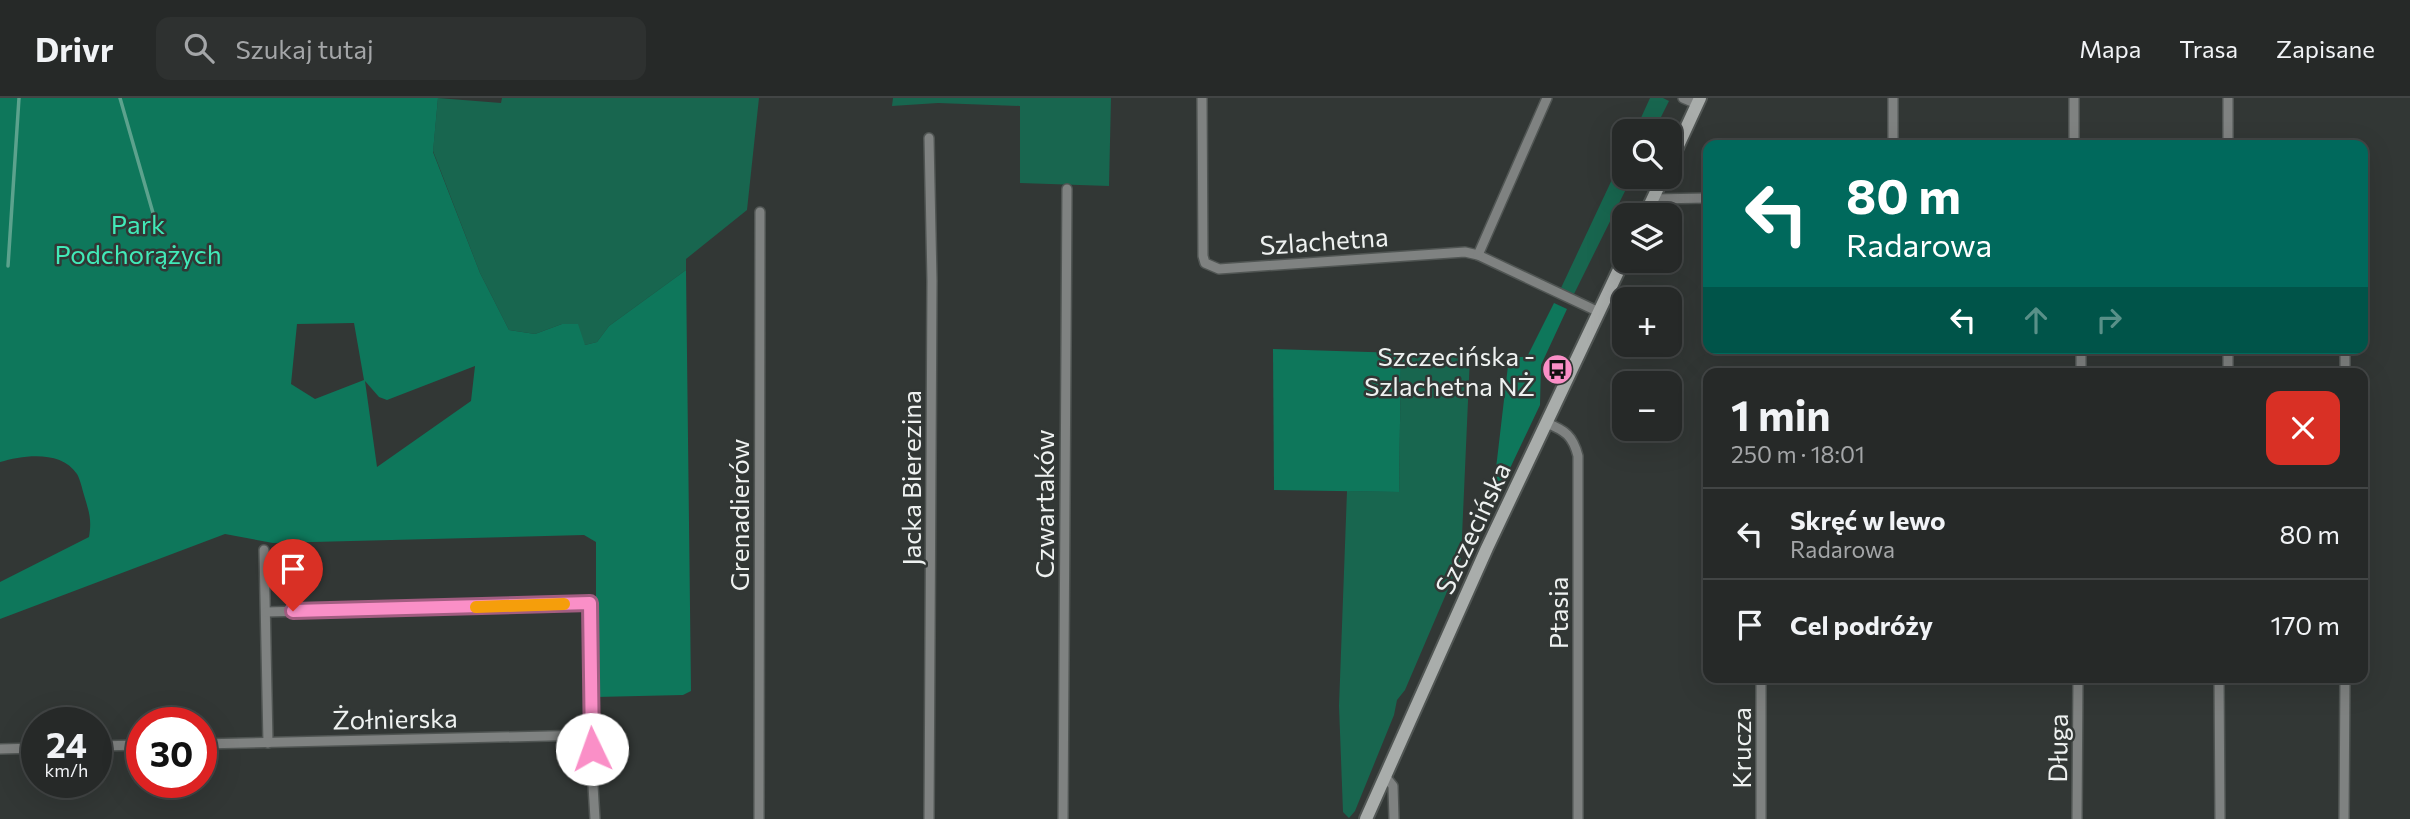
<!DOCTYPE html>
<html lang="pl">
<meta charset="utf-8">
<style>
body{margin:0;font-family:Commissioner,sans-serif;background:#2e3130;color:#f1f3f6;height:100vh;display:flex;flex-direction:column;font-size:26px;white-space:nowrap}
*{box-sizing:border-box;margin:0}
p{font-size:23px;color:#a4a6a8}
.icon{flex:none;width:38px;height:38px;fill:none;stroke:currentColor;stroke-width:2;stroke-linecap:round;stroke-linejoin:round}
.map{position:relative;flex:1;overflow:hidden}
.side{position:absolute;left:1703px;top:270px;width:665px;height:315px;display:flex;flex-direction:column;background:#262928;border-radius:14px;box-shadow:0 7px 28px #0002,0 0 0 2px #424545}
.side>*{flex:none}
.hud{position:absolute;left:1703px;top:42px;width:665px;height:214px;border-radius:14px;box-shadow:0 7px 28px #0002,0 0 0 2px #424545;background:#00695c;color:#fff;overflow:hidden}
.controls{position:absolute;left:1612px;top:21px;display:grid;gap:14px}
.controls a{display:grid;place-items:center;width:70px;height:70px;border-radius:14px;background:#262928;box-shadow:0 7px 28px #0002,0 0 0 2px #424545;font-size:35px}
.speed{position:absolute;left:21px;top:609px;display:flex;gap:14px;font-size:35px;font-weight:700;text-align:center}
.speed>*{display:grid;place-content:center;width:91px;height:91px;border-radius:50%;background:#262928;box-shadow:0 7px 28px #0002,0 0 0 2px #424545;line-height:1}
.speed small{font-size:18px;font-weight:400}
.speed .limit{border:10px solid #d22;background:#fff;color:#111}
.pin{position:absolute;display:grid;place-items:center;width:60px;height:60px;color:#fff;margin:-72px -30px;border-radius:50% 50% 50% 0;rotate:-45deg;box-shadow:0 0 7px #0007}
.pin .icon{rotate:45deg}
.me{position:absolute;width:77px;margin:-38px;rotate:357deg;stroke-linejoin:round;filter:drop-shadow(0 0 5px #0008)}
.turn{display:flex;align-items:center;gap:24px;height:147px;padding:0 28px;font-size:32px}
.turn .icon{width:91px;height:91px;stroke-width:2.5}
.turn b{display:block;font-size:49px;line-height:60px}
.lanes{display:flex;align-items:center;height:66px;padding:0 28px;background:#0003;justify-content:center;gap:35px;direction:ltr}
.lanes .off{opacity:.35}
.round{display:grid;place-items:center;flex:none;width:74px;height:74px;border-radius:14px;background:#2e3130}
.headline{display:flex;align-items:center;justify-content:space-between;height:119px;padding:0 28px}
h1{font-size:42px;font-weight:700;line-height:52px}
ul{padding:0;list-style:none}
li{display:flex;align-items:center;gap:21px;height:91px;padding:0 28px;border-top:2px solid #424545}
li div{flex:1}
li b{display:block;font-size:26px}
li em{font-style:normal}
header{display:flex;align-items:center;gap:42px;box-sizing:border-box;height:98px;padding:0 35px;background:#262928;border-bottom:2px solid #424545}
header strong{font-size:33px}
nav{display:flex;gap:38px;margin-inline-start:auto;font-size:24px}
.search{width:490px;height:63px;background:#2e3130;display:flex;align-items:center;gap:18px;box-sizing:border-box;padding:0 24px;border-radius:14px;color:#a4a6a8;font-size:26px}
.map>svg:first-child{display:block}
</style>
<header>
<strong>Drivr</strong>
<div class="search"><svg class="icon" aria-label="search" viewBox="0 0 24 24"><circle cx="10" cy="10" r="6"/><path d="M15 15l6 6"/></svg>Szukaj tutaj</div>
<nav><a>Mapa</a><a>Trasa</a><a>Zapisane</a></nav>
</header>
<div class="map">
<svg width="2410" height="721" viewBox="0 0 2410 721">
<rect width="100%" height="100%" fill="#323735"/>
<g fill="#18664f">
<polygon points="438,0 501,5 502,0 759,0 747,112 686,161 686,172 609,228 597,244 585,247 562,226 535,236 509,232 480,175 433,53"/>
<polygon points="893,0 1111,0 1109,88 1020,85 1020,8 938,5 892,8"/>
<polygon points="1650,0 1663,0 1669,3 1654,33 1635,33"/>
<polygon points="1624,56 1624,79 1632,79 1574,196 1561,190"/>
<polygon points="1401,255 1470,258 1461,461 1405,592 1397,602 1394,617 1355,713 1349,720 1343,714 1339,608 1347,393 1399,394"/>
</g>
<g fill="#0e775b" fill-rule="evenodd">
<path d="M 0,0 L 438,0 L 433,54 L 480,175 L 509,232 L 535,236 L 562,226 L 578,226 L 585,247 L 597,244 L 609,228 L 686,172 L 691,593 L 683,597 L 596,599 L 596,444 L 584,437 L 273,445 L 225,436 L 0,521 L 0,484 L 89,439 C 92,421 89,414 84,397 C 82,390 80,381 77,376 C 61,352 24,357 0,364 ZM 354,225 L 364,282 L 315,301 L 291,286 L 297,226 ZM 475,268 L 471,303 L 377,369 L 365,283 L 379,299 L 387,302 Z"/>
<polygon points="1554,205 1567,211 1541,267 1540,307 1494,404 1493,396 1509,259 1527,259"/>
<polygon points="1273,251 1401,255 1399,394 1274,392"/>
</g>
<g fill="none" stroke-linecap="round" stroke-linejoin="round">
<g stroke="#5ca28d" stroke-width="3.5">
<polyline points="120,0 153,115"/>
<polyline points="8,168 19,0"/>
</g>
<defs>
<g id="minor">
<polyline points="1202,0 1203,158 1205,165 1219,171 1465,154 1478,157 1599,214"/>
<polyline points="1683,0 1697,6"/>
<polyline points="2074,0 2074,47"/>
<polyline points="2228,0 2228,47"/>
<polyline points="929,40 932,183 929,721"/>
<polyline points="1893,47 1893,0"/>
<polyline points="1653,101 1708,100"/>
<polyline points="1478,157 1547,0"/>
<polyline points="2228,250 2228,275"/>
<polyline points="2081,275 2081,250"/>
<polyline points="2345,275 2345,250"/>
<path d="M 1546,325 C 1565,332 1573,338 1578,358 L 1578,721"/>
<polyline points="264,452 268,645"/>
<polyline points="266,514 589,505 590,637 595,721"/>
<polyline points="2219,579 2220,721"/>
<polyline points="201,646 590,637"/>
<polyline points="96,648 142,647"/>
<polyline points="0,651 37,650"/>
<polyline points="1385,678 1393,688 1394,721"/>
<polyline points="759,721 760,114"/>
<polyline points="1063,721 1067,91"/>
<polyline points="1761,721 1761,579"/>
<polyline points="2077,721 2078,579"/>
<polyline points="2344,721 2345,579"/>
</g>
<g id="secondary">
<polyline points="1670,65 1700,0"/>
<polyline points="1645,117 1663,79"/>
<polyline points="1366,721 1487,450 1624,161"/>
</g>
</defs>
<use href="#minor" stroke="#505553" stroke-width="12"/>
<use href="#secondary" stroke="#505553" stroke-width="16"/>
<use href="#minor" stroke="#7f8281" stroke-width="9"/>
<use href="#secondary" stroke="#a9adab" stroke-width="12"/>
</g>
<g fill="none" stroke-linecap="round" stroke-linejoin="round">
<defs>
<polyline id="route" points="293,513 590,505 592,651"/>
</defs>
<use href="#route" stroke="#a25d81" stroke-width="18"/>
<use href="#route" stroke="#fa8fc7" stroke-width="12"/>
<polyline stroke="#f59e0b" stroke-width="12" points="476,509 564,506"/>
</g>
<defs>
<symbol id="bus-disc" viewBox="-11 -11 22 22"><circle r="9.5" fill="#fa8fc7" stroke="#323735"/><path d="M-5-6H5V4H4V6H2V4H-2V6H-4V4H-5ZM-3.5-4V0h7V-4ZM-3.5 1.2v1.5H-2V1.2ZM2 1.2v1.5H3.5V1.2Z" fill="#111"/></symbol>
</defs>
<g fill-rule="evenodd">
<use href="#bus-disc" x="1540" y="254" width="35" height="35"/>
</g>
<g text-anchor="middle" dominant-baseline="central" stroke-width="5" stroke-linejoin="round" paint-order="stroke">
<g font-size="26" fill="#41eab8" stroke="#323735">
<text x="138" y="125">Park<tspan x="138" dy="30">Podchorążych</tspan></text>
</g>
<g font-size="26" fill="#eef1f0" stroke="#323735">
<text transform="translate(1324 142) rotate(-4)">Szlachetna</text>
<text transform="translate(910 380) rotate(-90)">Jacka Bierezina</text>
<text transform="translate(1043 406) rotate(-90)">Czwartaków</text>
<text transform="translate(738 417) rotate(-90)">Grenadierów</text>
<text transform="translate(1472 430) rotate(-65)">Szczecińska</text>
<text transform="translate(1557 515) rotate(-90)">Ptasia</text>
<text transform="translate(395 620) rotate(-1)">Żołnierska</text>
<text transform="translate(1740 650) rotate(-90)">Krucza</text>
<text transform="translate(2057 650) rotate(-89)">Długa</text>
</g>
<g font-size="26" fill="#eef1f0" stroke="#323735" text-anchor="end">
<text x="1535" y="257">Szczecińska -<tspan x="1535" dy="30">Szlachetna NŻ</tspan></text>
</g>
</g>
</svg>
<div class="controls">
<a><svg class="icon" aria-label="search" viewBox="0 0 24 24"><circle cx="10" cy="10" r="6"/><path d="M15 15l6 6"/></svg></a>
<a><svg class="icon" aria-label="layers" viewBox="0 0 24 24"><path d="M12 4l9 5-9 5-9-5zM3 14l9 5 9-5"/></svg></a>
<a>+</a>
<a>−</a>
</div>
<div class="speed"><div>24<small>km/h</small></div><div class="limit">30</div></div>
<div class="pin" style="left:293px;top:513px;background:#d93025"><svg class="icon" aria-label="arrive" viewBox="0 0 24 24"><path d="M6 21V4h12l-3 4 3 4H6"/></svg></div>
<svg class="me" style="left:592px;top:651px" viewBox="-20 -20 40 40"><circle r="19" fill="#fff"/><path d="M0-13L10 11 0 6-10 11z" fill="#fa8fc7"/></svg>
<div class="hud">
<div class="turn"><svg class="icon" aria-label="left" viewBox="0 0 24 24"><path d="M17 20v-9H6M10 6l-5 5 5 5"/></svg><div><b>80 m</b>Radarowa</div></div>
<div class="lanes"><svg class="icon" aria-label="left" viewBox="0 0 24 24"><path d="M17 20v-9H6M10 6l-5 5 5 5"/></svg><svg class="icon off" aria-label="ahead" viewBox="0 0 24 24"><path d="M12 20V5M6 11l6-6 6 6"/></svg><svg class="icon off" aria-label="right" viewBox="0 0 24 24"><path d="M7 20v-9h11M14 6l5 5-5 5"/></svg></div>
</div>
<section class="side">
<div class="headline"><div><h1>1 min</h1><p>250 m · 18:01</p></div><a class="round" style="background:#d93025;color:#fff"><svg class="icon" aria-label="close" viewBox="0 0 24 24"><path d="M6 6l12 12M18 6L6 18"/></svg></a></div>
<ul>
<li><svg class="icon" aria-label="left" viewBox="0 0 24 24"><path d="M17 20v-9H6M10 6l-5 5 5 5"/></svg><div><b>Skręć w lewo</b><p>Radarowa</p></div><em>80 m</em></li>
<li><svg class="icon" aria-label="arrive" viewBox="0 0 24 24"><path d="M6 21V4h12l-3 4 3 4H6"/></svg><div><b>Cel podróży</b></div><em>170 m</em></li>
</ul>
</section>
</div>
